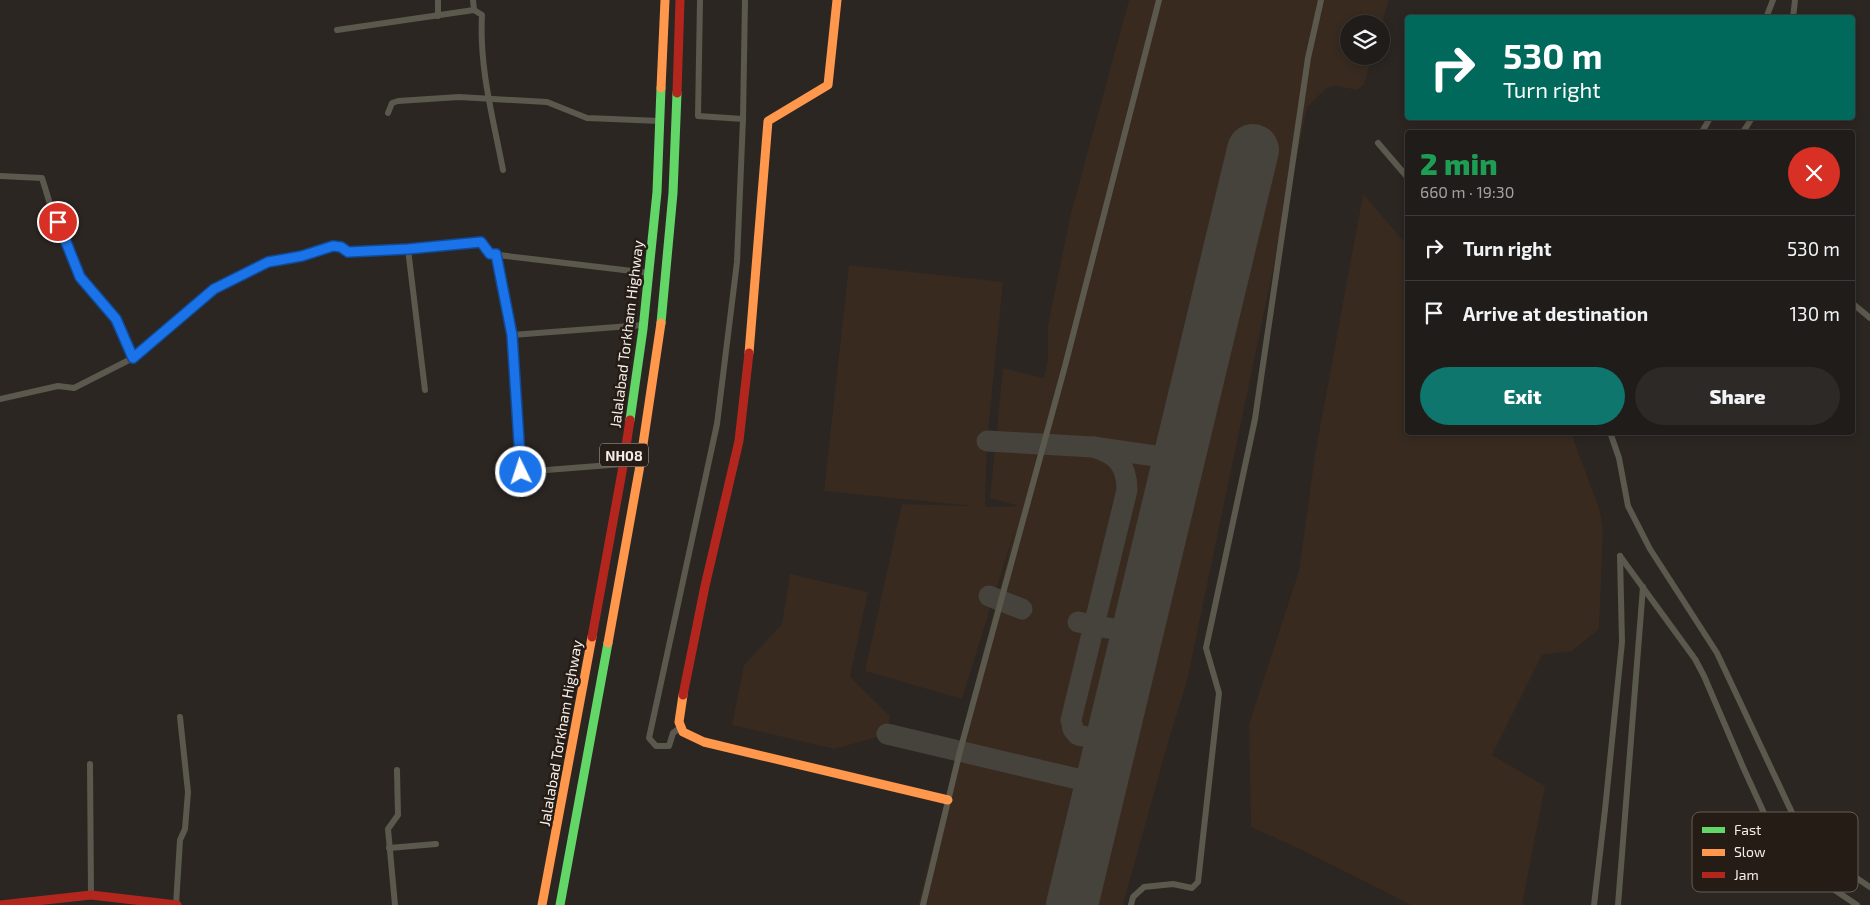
<!DOCTYPE html>
<meta charset="utf-8">
<style>
body{margin:0;font-family:"Exo 2",sans-serif;background:#2d2927;color:#f1f3f6;height:100vh;display:flex;flex-direction:column;font-size:19px;white-space:nowrap}
*{box-sizing:border-box;margin:0}
p{font-size:16px;color:#a2a1a2}
.icon{flex:none;width:28px;height:28px;fill:none;stroke:currentColor;stroke-width:2;stroke-linecap:round;stroke-linejoin:round}
.map{position:relative;flex:1;overflow:hidden}
.details{position:absolute;left:1405px;top:130px;width:450px;height:305px;display:flex;flex-direction:column;background:#201c1a;border-radius:5px;box-shadow:0 2px 8px #0003,0 0 0 1px #3d3a39}
.details>*{flex:none}
.banner{position:absolute;left:1405px;top:15px;width:450px;height:105px;border-radius:5px;box-shadow:0 2px 8px #0003,0 0 0 1px #3d3a39;background:#00695c;color:#fff;overflow:hidden}
.fabs{position:absolute;left:1340px;top:15px;display:grid;gap:10px}
.fabs a{display:grid;place-items:center;width:50px;height:50px;border-radius:50%;background:#201c1a;box-shadow:0 2px 8px #0003,0 0 0 1px #3d3a39;font-size:25px}
.pin{position:absolute;display:grid;place-items:center;width:42px;height:42px;color:#fff;margin:-21px;border:2px solid #fff;border-radius:50%;box-shadow:0 1px 5px #0007}
.me{position:absolute;width:55px;margin:-28px;rotate:356deg;stroke-linejoin:round;filter:drop-shadow(0 0 4px #0008)}
.turn{display:flex;align-items:center;gap:18px;height:105px;padding:0 15px;font-size:22px}
.turn .icon{width:65px;height:65px;stroke-width:2.5}
.turn b{display:block;font-size:35px;line-height:42px}
.round{display:grid;place-items:center;flex:none;width:52px;height:52px;border-radius:26px;background:#2d2927}
.overview{display:flex;align-items:center;justify-content:space-between;height:85px;padding:0 15px}
h1{font-size:30px;font-weight:800;line-height:38px;color:#1e9e55}
.button{display:flex;gap:10px;margin-top:auto;padding:10px 15px}
.button a{flex:1;height:58px;border-radius:30px;background:#0f766e;color:#fff;font-size:20px;font-weight:800;line-height:58px;text-align:center}
.button a+a{background:#2d2927;color:#f1f3f6}
ul{padding:0;list-style:none}
li{display:flex;align-items:center;gap:15px;height:65px;padding:0 15px;border-top:1px solid #3d3a39}
li div{flex:1}
li b{display:block;font-size:19px}
li em{font-style:normal}
.map>svg:first-child{display:block}
</style>
<div class="map">
<svg width="1870" height="905" viewBox="0 0 1870 905">
<rect width="100%" height="100%" fill="#2b2622"/>
<g fill="#382a1f">
<polygon points="1129,0 1389,0 1381,26 1381,24 1349,24 1349,56 1372,56 1364,84 1360,88 1356,90 1338,86 1333,86 1325,89 1307,107 1187,681 1167,746 1123,905 918,905 1015,529 962,699 865,671 902,504 973,506 824,491 849,265 1003,282 987,441 985,507 1019,506 990,498 1003,368 1044,378 1048,359 1048,325 1071,213"/>
<polygon points="1363,194 1407,245 1408,432 1571,433 1599,508 1603,527 1599,629 1572,651 1542,655 1492,755 1545,786 1522,905 1411,905 1304,851 1251,827 1249,724 1299,571 1315,455"/>
<polygon points="790,574 868,592 850,677 890,716 887,734 835,749 732,725 744,665 782,624"/>
</g>
<g fill="none" stroke-linecap="round" stroke-linejoin="round">
<g stroke="#46423c" stroke-width="21">
<polyline points="987,441 1093,447 1169,458 1174,461 1177,469"/>
<path d="M 1093,447 C 1116,453 1127,465 1127,490 L 1071,720 L 1073,729 L 1078,735 L 1111,742"/>
<polyline points="1166,457 1175,454 1184,443"/>
<polyline points="989,596 1022,609"/>
<polyline points="1078,622 1128,632 1135,645"/>
<polyline points="1128,632 1137,626 1142,614"/>
<path d="M 887,734 L 1086,781 C 1097,787 1097,793 1097,804"/>
<path d="M 1086,781 C 1099,782 1102,777 1106,766"/>
</g>
<polyline stroke="#46423c" stroke-width="52" points="1072,905 1253,150"/>
<g stroke="#5b584d" stroke-width="6">
<polyline points="438,0 438,16"/>
<path d="M 473,0 L 474,10 L 482,15 C 479,67 493,118 503,170"/>
<polyline points="1766,18 1773,0"/>
<polyline points="1793,18 1795,0"/>
<polyline points="337,30 474,10"/>
<polyline points="388,113 392,103 398,101 459,97 547,102 587,118 660,121"/>
<polyline points="743,119 745,0"/>
<polyline points="1702,132 1710,118"/>
<polyline points="1743,132 1752,118"/>
<polyline points="1378,143 1408,178"/>
<polyline points="0,176 42,178 50,204 80,277 116,319 133,358 214,289 268,262 302,256 333,246 341,247 348,252 408,249 481,243 490,254 649,273"/>
<polyline points="408,249 425,390"/>
<polyline points="496,254 512,335 521,472 623,464"/>
<polyline points="1852,303 1870,318"/>
<polyline points="512,335 643,325"/>
<polyline points="0,399 58,386 74,388 133,358"/>
<polyline points="1610,432 1619,458 1628,506 1650,549 1717,653 1802,834 1821,854 1870,887"/>
<polyline points="1620,556 1695,659 1704,676 1743,767 1779,846 1787,858 1857,905"/>
<polyline points="681,727 673,733 669,746 656,746 649,738 717,424 737,262 743,119 698,116 700,0"/>
<polyline points="90,764 91,895"/>
<polyline points="389,848 436,844"/>
<polyline points="176,905 180,840 185,829 188,792 180,717"/>
<polyline points="395,905 388,829 398,815 397,770"/>
<polyline points="923,905 960,751 1065,366 1159,0"/>
<polyline points="1131,905 1133,897 1144,887 1173,884 1192,888 1198,882 1219,693 1206,648 1255,419 1308,58 1321,0"/>
<polyline points="1594,905 1605,810 1622,642 1620,556"/>
<polyline points="1618,905 1643,587"/>
</g>
<g stroke="#63d668" stroke-width="9">
<polyline points="661,323 673,193 677,93"/>
<polyline points="630,420 643,329 657,192 661,88"/>
<polyline points="560,905 608,643"/>
</g>
<g stroke="#ff974d" stroke-width="9">
<polyline points="661,88 665,0"/>
<polyline points="749,353 768,121 828,85 837,0"/>
<polyline points="608,643 639,471 661,323"/>
<polyline points="683,695 679,722 683,732 704,742 948,800"/>
<polyline points="542,905 592,637"/>
</g>
<g stroke="#b3261e" stroke-width="9">
<polyline points="677,93 680,0"/>
<polyline points="592,637 622,472 630,420"/>
<polyline points="683,695 705,586 739,441 749,353"/>
<polyline points="0,905 91,895 177,905"/>
</g>
</g>
<g fill="none" stroke-linecap="round" stroke-linejoin="round">
<defs>
<polyline id="route" points="58,222 80,277 116,319 133,358 214,289 268,262 302,256 333,246 341,247 348,252 408,249 481,242 490,254 496,254 512,335 521,472"/>
</defs>
<use href="#route" stroke="#114b97" stroke-width="12"/>
<use href="#route" stroke="#1a73e8" stroke-width="9"/>
</g>
<g text-anchor="middle" dominant-baseline="central" stroke-width="5" stroke-linejoin="round" paint-order="stroke">
<rect fill="#251c15" stroke="#b6aea9" stroke-width="1" x="600" y="443.5" width="48" height="23" rx="4"/>
<g font-size="14" font-weight="bold" fill="#f4ede8">
<text x="624" y="455">NH08</text>
</g>
<g font-size="15" fill="#f4ede8" stroke="#251c15">
<text transform="translate(626 334) rotate(-83)">Jalalabad Torkham Highway</text>
<text transform="translate(560 733) rotate(-80)">Jalalabad Torkham Highway</text>
</g>
</g>
<rect x="1692" y="812" width="166" height="80" rx="8" fill="#251c15" stroke="#635b54" stroke-width="1"/>
<rect x="1702" y="827" width="23" height="6" fill="#63d668"/>
<rect x="1702" y="849" width="23" height="7" fill="#ff974d"/>
<rect x="1702" y="872" width="23" height="6" fill="#b3261e"/>
<g font-size="14" fill="#f4ede8">
<text x="1734" y="835">Fast</text>
<text x="1734" y="857">Slow</text>
<text x="1734" y="880">Jam</text>
</g>
</svg>
<div class="fabs">
<a><svg class="icon" aria-label="layers" viewBox="0 0 24 24"><path d="M12 4l9 5-9 5-9-5zM3 14l9 5 9-5"/></svg></a>
</div>
<div class="pin" style="left:58px;top:222px;background:#d93025"><svg class="icon" aria-label="arrive" viewBox="0 0 24 24"><path d="M6 21V4h12l-3 4 3 4H6"/></svg></div>
<svg class="me" style="left:521px;top:472px" viewBox="-20 -20 40 40"><circle r="17" fill="#1a73e8" stroke="#fff" stroke-width="3"/><path d="M0-11L8 9 0 5-8 9z" fill="#fff"/></svg>
<div class="banner">
<div class="turn"><svg class="icon" aria-label="right" viewBox="0 0 24 24"><path d="M7 20v-9h11M14 6l5 5-5 5"/></svg><div><b>530 m</b>Turn right</div></div>
</div>
<section class="details">
<div class="overview"><div><h1>2 min</h1><p>660 m · 19:30</p></div><a class="round" style="background:#d93025;color:#fff"><svg class="icon" aria-label="close" viewBox="0 0 24 24"><path d="M6 6l12 12M18 6L6 18"/></svg></a></div>
<ul>
<li><svg class="icon" aria-label="right" viewBox="0 0 24 24"><path d="M7 20v-9h11M14 6l5 5-5 5"/></svg><div><b>Turn right</b></div><em>530 m</em></li>
<li><svg class="icon" aria-label="arrive" viewBox="0 0 24 24"><path d="M6 21V4h12l-3 4 3 4H6"/></svg><div><b>Arrive at destination</b></div><em>130 m</em></li>
</ul>
<div class="button"><a>Exit</a><a>Share</a></div>
</section>
</div>
